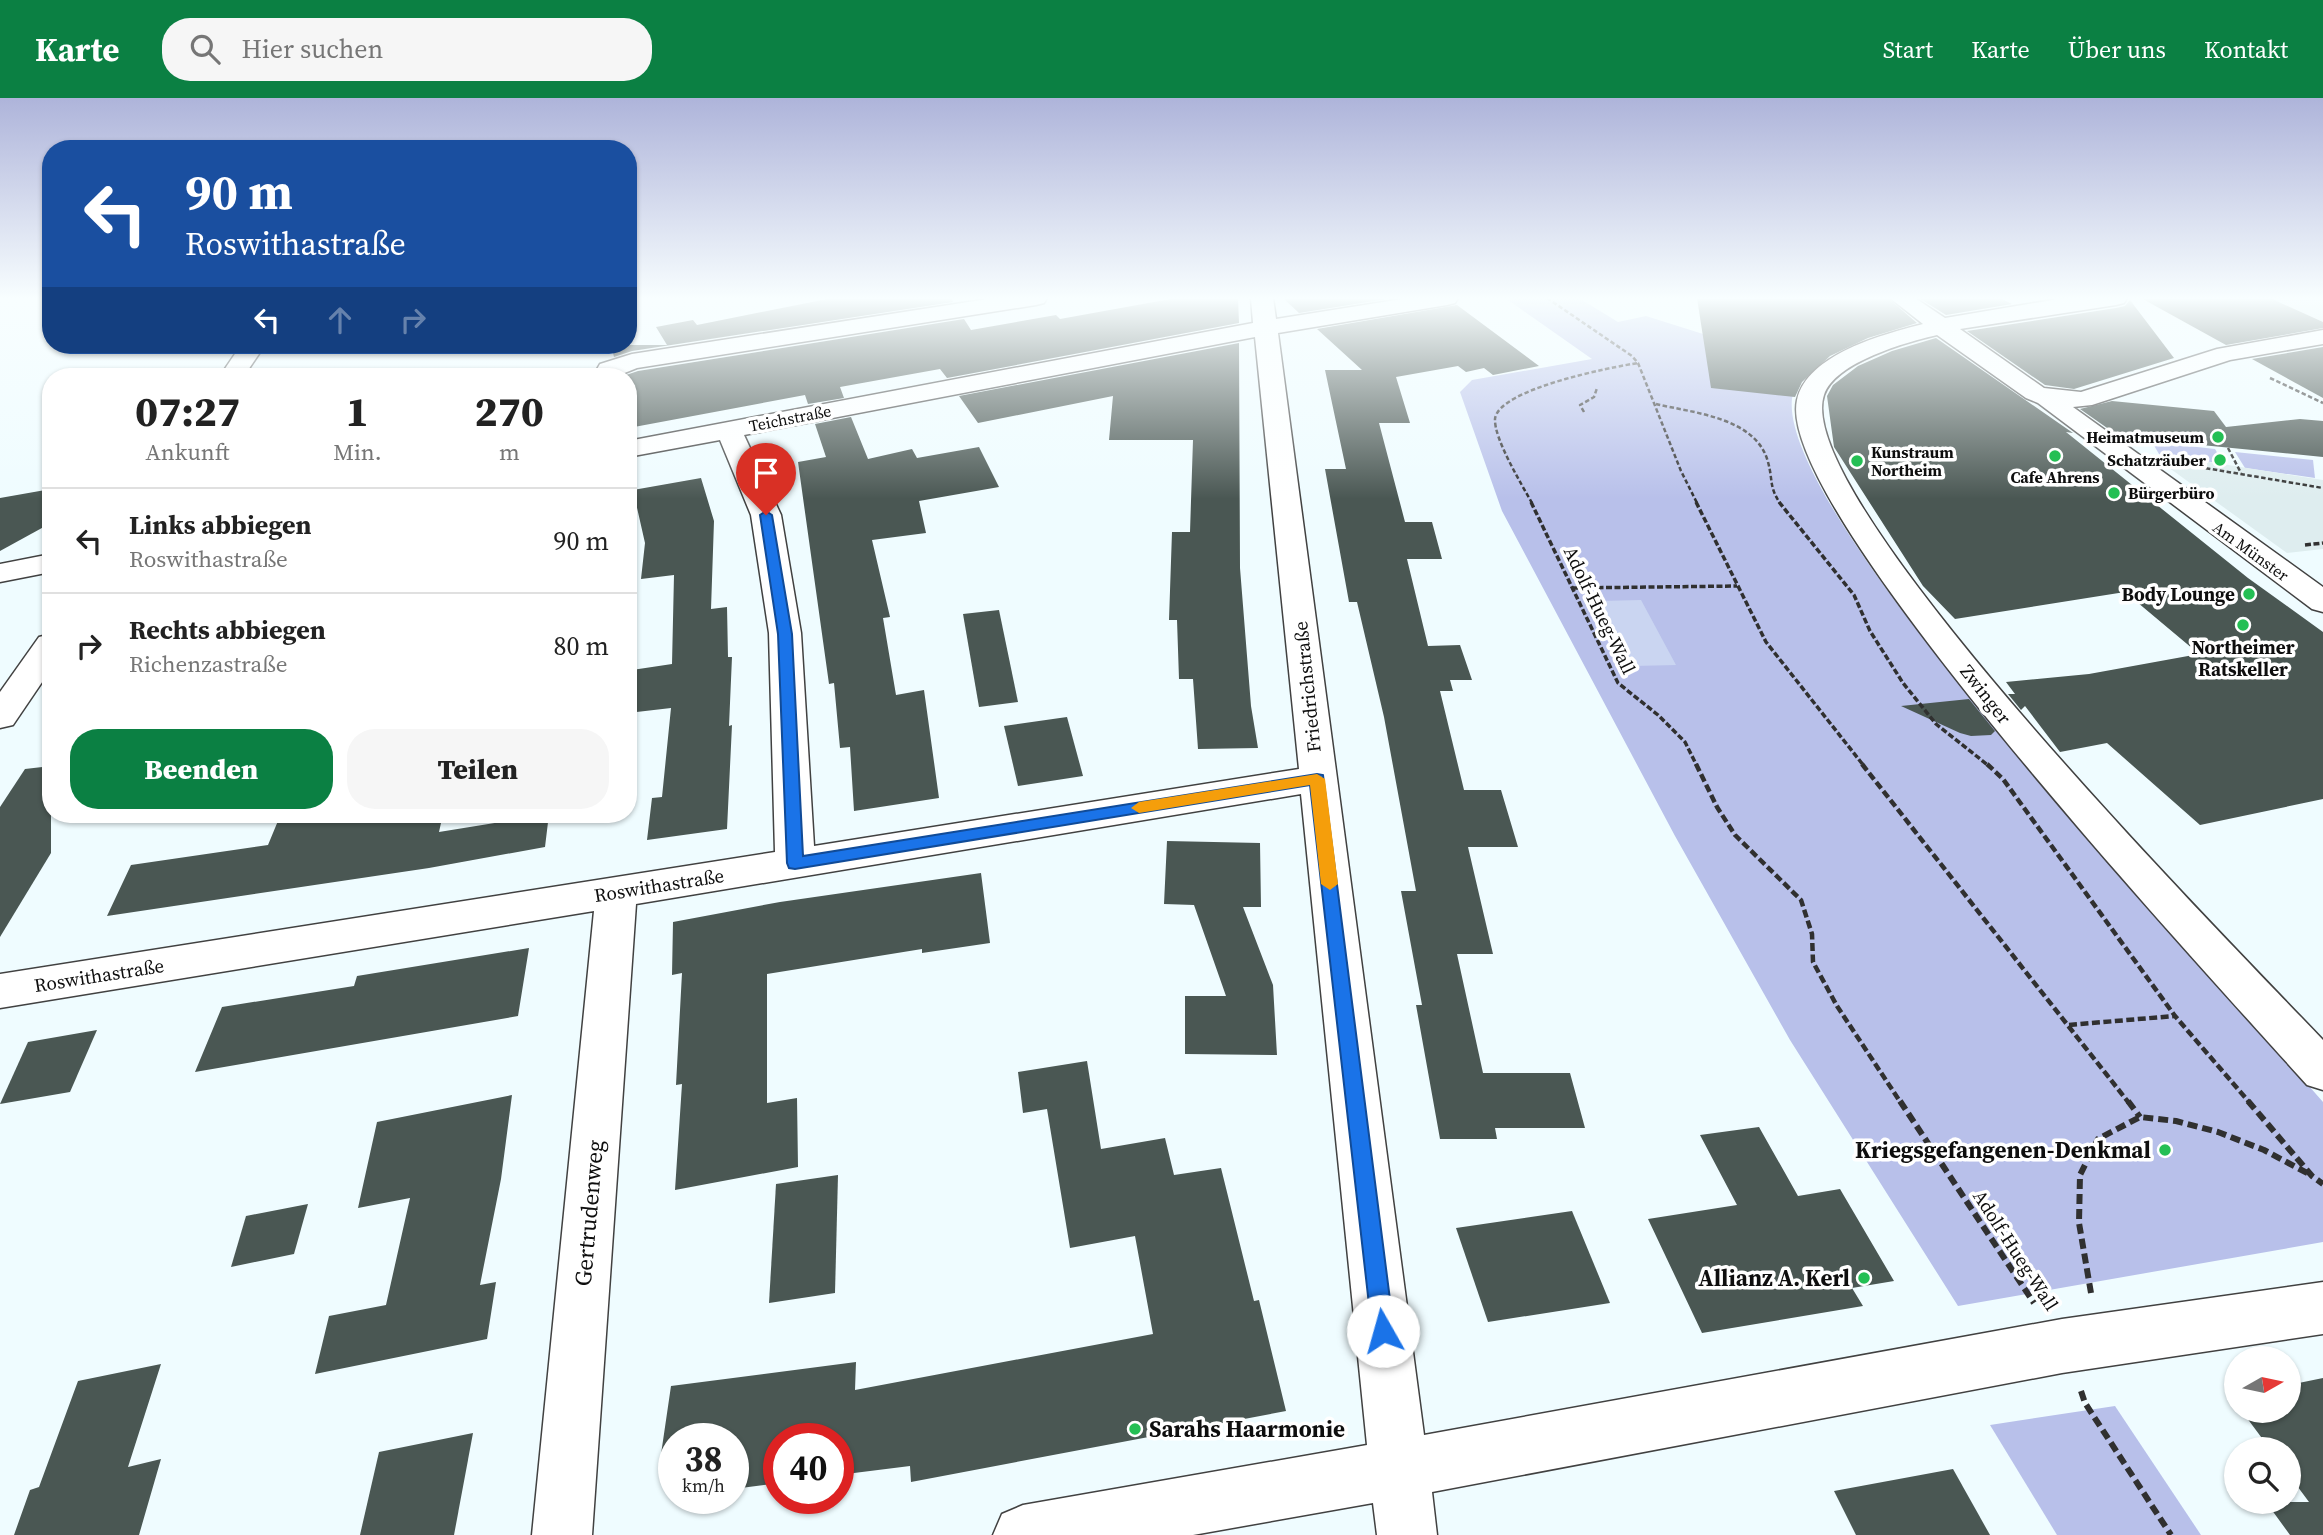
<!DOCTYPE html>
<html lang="de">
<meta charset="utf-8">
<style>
body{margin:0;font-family:"Source Serif 4",serif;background:#f6f6f6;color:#222;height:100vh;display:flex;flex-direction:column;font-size:26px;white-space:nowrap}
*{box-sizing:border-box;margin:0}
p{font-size:23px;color:#767676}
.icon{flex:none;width:38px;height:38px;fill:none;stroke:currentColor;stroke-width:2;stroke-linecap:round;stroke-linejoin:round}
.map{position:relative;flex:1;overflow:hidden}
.sheet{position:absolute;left:42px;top:270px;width:595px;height:455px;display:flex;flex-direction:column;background:#fff;border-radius:28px;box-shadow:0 2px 5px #0004}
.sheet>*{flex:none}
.hud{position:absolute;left:42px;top:42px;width:595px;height:214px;border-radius:28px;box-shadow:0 2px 5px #0004;background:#1a4fa0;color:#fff;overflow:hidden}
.needle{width:46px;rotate:81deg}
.controls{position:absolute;left:2224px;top:1248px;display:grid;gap:14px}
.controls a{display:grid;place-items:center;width:77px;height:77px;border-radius:50%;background:#fff;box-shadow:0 2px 5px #0004;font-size:35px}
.speed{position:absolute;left:658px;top:1325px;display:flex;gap:14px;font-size:35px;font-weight:700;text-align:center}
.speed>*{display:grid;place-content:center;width:91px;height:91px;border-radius:50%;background:#fff;box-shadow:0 2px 5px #0004;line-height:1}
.speed small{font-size:18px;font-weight:400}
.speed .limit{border:10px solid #d22;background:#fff;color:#111}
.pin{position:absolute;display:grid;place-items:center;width:60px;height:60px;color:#fff;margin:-72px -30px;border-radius:50% 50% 50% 0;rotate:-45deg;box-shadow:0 0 7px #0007}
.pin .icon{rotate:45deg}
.me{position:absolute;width:77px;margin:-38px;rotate:353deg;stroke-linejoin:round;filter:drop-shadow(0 0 5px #0008)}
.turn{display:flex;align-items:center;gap:24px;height:147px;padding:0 28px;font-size:32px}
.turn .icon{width:91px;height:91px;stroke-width:2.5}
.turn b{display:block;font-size:49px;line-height:60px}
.lanes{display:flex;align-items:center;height:66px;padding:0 28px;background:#0003;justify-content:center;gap:35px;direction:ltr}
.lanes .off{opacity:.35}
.eta{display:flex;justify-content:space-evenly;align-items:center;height:119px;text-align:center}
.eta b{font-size:42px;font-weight:800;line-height:49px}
.button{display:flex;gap:14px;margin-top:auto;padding:14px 28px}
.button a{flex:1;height:80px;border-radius:28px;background:#0b8043;color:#fff;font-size:28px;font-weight:800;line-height:80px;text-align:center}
.button a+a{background:#f6f6f6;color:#222}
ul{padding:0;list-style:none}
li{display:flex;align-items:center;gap:21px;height:105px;padding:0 28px;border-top:2px solid #e0e0e0}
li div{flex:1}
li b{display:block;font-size:26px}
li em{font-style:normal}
header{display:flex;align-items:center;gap:42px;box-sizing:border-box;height:98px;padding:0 35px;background:#0b8043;color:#fff}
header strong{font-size:33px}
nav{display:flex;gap:38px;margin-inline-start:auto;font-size:24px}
.search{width:490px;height:63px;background:#f6f6f6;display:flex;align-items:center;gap:18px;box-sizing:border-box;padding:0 24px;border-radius:28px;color:#767676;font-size:26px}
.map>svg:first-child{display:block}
</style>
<header>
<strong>Karte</strong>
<div class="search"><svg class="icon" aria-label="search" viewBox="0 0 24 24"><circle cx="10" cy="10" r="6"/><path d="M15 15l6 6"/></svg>Hier suchen</div>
<nav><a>Start</a><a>Karte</a><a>Über uns</a><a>Kontakt</a></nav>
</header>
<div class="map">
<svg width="2323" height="1437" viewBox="0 0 2323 1437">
<rect width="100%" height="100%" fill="#effcff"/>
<g fill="#b8c0ea">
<path d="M 1520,200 L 1579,200 L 1618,224 L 1646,218 L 1811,270 C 1804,279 1793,289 1792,301 C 1781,401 2075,723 2148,806 C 2206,872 2265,938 2323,1004 L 2323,1144 L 1958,1208 L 1790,942 L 1675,738 L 1502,413 L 1460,294 L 1472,282 L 1592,261 L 1508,202 Z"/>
<polygon points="2152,344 2215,351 2224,366 2159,356"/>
<polygon points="2235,354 2313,362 2315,380 2245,370"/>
<polygon points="2115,1308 2201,1437 2057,1437 1990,1327"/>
</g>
<polygon fill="#cad5f1" points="1641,502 1676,567 1633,568 1600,503"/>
<g fill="#deedef">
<polygon points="2270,200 2323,200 2323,224"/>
<polygon points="2159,356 2323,382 2323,451 2287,455 2161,364"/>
</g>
<g fill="#4a5753">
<polygon points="832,200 951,200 953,204 632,253 614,259 611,247 667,247 656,229 693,222 697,227"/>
<polygon points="1176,200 1238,200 1239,225 947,280 940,271 901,278 840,289 844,300 808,306 805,297 634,329 628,308 628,278 623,278 638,273 964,221 971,232 1056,217 1060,221"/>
<polygon points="1283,200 1393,200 1299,215"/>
<polygon points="1697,200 1888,200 1917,225 1868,240 1830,258 1802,284 1795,299 1711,290"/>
<polygon points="1919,200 2000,200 2012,206 1946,217"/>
<polygon points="2141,200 2270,200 2323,224 2323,230 2226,247"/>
<polygon points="2130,202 2174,260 2074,291 2045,287 1967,233 2116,210 2125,208"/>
<polygon points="1457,207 1539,268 1493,277 1484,270 1466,274 1458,268 1396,279 1410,325 1379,325 1405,424 1432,424 1442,461 1407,461 1428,548 1460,547 1472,582 1450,582 1453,593 1440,593 1464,692 1501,692 1518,749 1468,749 1493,856 1457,856 1483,975 1570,975 1585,1030 1495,1030 1497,1041 1440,1041 1416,907 1422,907 1401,793 1416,793 1384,619 1357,504 1349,504 1325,371 1346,371 1325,272 1362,272 1317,231"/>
<polygon points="1936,240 2073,335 2066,334 2248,480 2323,534 2323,701 2200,727 2107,645 2060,654 2025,608 2021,612 2008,596 2015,596 2006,584 2089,576 2199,556 2125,494 1955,521 1923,488 1834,349 1827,298 1833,287 1858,268 1892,253"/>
<polygon points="1239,245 1240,470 1251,608 1258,650 1198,651 1193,581 1179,581 1177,522 1169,522 1172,434 1190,434 1193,342 1109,342 1113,298 978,325 959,298"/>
<polygon points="2323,249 2323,300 2252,261"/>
<polygon points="2112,303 2214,313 2226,329 2300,321 2323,323 2323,359 2120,339 2080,311"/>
<polygon points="851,319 868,361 912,351 917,360 979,349 999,389 919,403 926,435 872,442 890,519 883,520 896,597 924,592 939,700 854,713 850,649 840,650 834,585 829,586 798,364 826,359 815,326"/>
<polygon points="701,380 714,423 711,511 727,509 728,559 732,559 729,628 732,627 727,731 647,742 652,700 662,699 671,610 628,615 628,598 632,572 672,566 674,477 641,481 645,445 633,392"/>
<polygon points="51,391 51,425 0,453 0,400"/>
<polygon points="999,512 1018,604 979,609 963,516"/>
<polygon points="1969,601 1995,633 1991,637 1971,638 1960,635 1901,608"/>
<polygon points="1067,619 1083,678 1018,688 1004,628"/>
<polygon points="51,668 51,755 0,839 0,709 25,671"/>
<polygon points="294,716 443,716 439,734 549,716 545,749 429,770 107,818 131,767 268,747 280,718"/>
<polygon points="1167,743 1260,745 1261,809 1243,809 1273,887 1277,957 1185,956 1185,898 1226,898 1194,807 1164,806"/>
<polygon points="981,775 990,845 922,855 922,851 767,876 767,1005 797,1000 798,1069 675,1092 682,986 676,987 682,875 672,877 673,824 780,804"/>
<polygon points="529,850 518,918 195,974 222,909 354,888 357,878"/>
<polygon points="97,932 70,994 0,1006 28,944"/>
<polygon points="1087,963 1101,1051 1165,1040 1174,1077 1221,1070 1254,1203 1259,1202 1286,1313 911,1384 910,1368 838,1377 838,1340 779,1340 779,1385 733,1391 733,1340 674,1340 674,1368 659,1370 671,1288 856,1264 855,1292 1153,1236 1135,1138 1070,1150 1047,1011 1023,1015 1018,974"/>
<polygon points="512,997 501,1081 480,1187 496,1184 487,1241 315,1276 329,1218 386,1207 410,1100 358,1110 377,1024"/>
<polygon points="1759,1029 1798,1098 1840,1091 1894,1183 1852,1190 1863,1208 1702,1235 1648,1121 1737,1107 1700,1037"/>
<polygon points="838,1077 835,1195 769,1205 776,1086"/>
<polygon points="308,1106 294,1156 231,1169 246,1118"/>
<polygon points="1572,1113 1610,1205 1488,1224 1456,1130"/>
<polygon points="161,1266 128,1369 161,1361 139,1437 14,1437 30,1392 39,1389 78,1283"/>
<polygon points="2323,1280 2323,1437 2290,1437 2266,1404 2309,1404 2289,1377 2289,1351 2270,1351 2241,1312 2289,1312 2289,1287"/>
<polygon points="473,1335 454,1437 360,1437 379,1354"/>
<polygon points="1953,1371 1990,1437 1856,1437 1834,1393"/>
</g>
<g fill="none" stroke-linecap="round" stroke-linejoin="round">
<defs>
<g id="minor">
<polygon points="994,200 1047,200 1044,205 1036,207 637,270 617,278 593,278 600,266 632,256"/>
<path d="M 1251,200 L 1273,200 L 1276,221 L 1408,200 L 1458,200 L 1455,205 L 1447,207 L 1278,235 L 1424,1337 L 2062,1221 L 2323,1184 L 2323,1236 L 2062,1275 L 1432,1394 L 1437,1437 L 1377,1437 L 1373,1405 L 1193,1437 L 993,1437 L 1002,1416 L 1023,1407 L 1367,1347 L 1301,696 L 636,806 L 592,1437 L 532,1437 L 594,813 L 0,910 L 0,876 L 775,754 L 769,535 L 751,417 L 720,342 L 628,359 L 628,343 L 1253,225 ZM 1255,239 L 1299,671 L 814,748 L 801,535 L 781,417 L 744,337 Z"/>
<path d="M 1890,200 L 1915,200 L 1945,220 L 2064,200 L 2127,200 L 2124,205 L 2116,207 L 1960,231 L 2044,290 L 2081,294 L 2217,251 L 2323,232 L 2323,246 L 2230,262 L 2092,307 L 2073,309 L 2323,489 L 2323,514 L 2312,511 L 2038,305 L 2026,300 L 1937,237 C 1907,244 1835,264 1824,297 C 1789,401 2240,854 2323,942 L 2323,992 L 2307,987 C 2219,888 1773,411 1797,302 C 1807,256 1884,236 1923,226 Z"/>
<polygon points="241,247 265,247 244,278 220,278"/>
<polygon points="51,456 51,474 0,484 0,466"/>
<polygon points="51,536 51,571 13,627 0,630 0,594 39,539"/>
</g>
</defs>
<use href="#minor" stroke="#414141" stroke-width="3"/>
<g stroke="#303030" stroke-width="2.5" stroke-dasharray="4.5 2.5" stroke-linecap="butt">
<polyline points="1547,200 1632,258 1638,265 1681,373 1697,405"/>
<polyline points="2270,280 2323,305"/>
<path d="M 1656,306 C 1693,315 1756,319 1768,364 C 1773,382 1769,389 1780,405"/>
<polyline points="1584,314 1580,307 1594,299 1597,290"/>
<polyline points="2228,350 2241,375"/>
<polyline points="2199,369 2323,390"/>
<path d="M 1532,405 C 1522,387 1494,341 1495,321 C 1498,291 1612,269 1638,265"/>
</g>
<g stroke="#303030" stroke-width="3.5" stroke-dasharray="6 2.5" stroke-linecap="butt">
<polyline points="1531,404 1618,585 1658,617 1685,644 1697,668"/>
<polyline points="1696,404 1766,544 1864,668"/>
<polyline points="1779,404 1854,497 1870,533 1903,585 1936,626 1989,668"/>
<polyline points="2305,447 2323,445"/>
<polyline points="1572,490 1737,488"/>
</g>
<g stroke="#303030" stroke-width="4.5" stroke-dasharray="8 3.5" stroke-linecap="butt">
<polyline points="1696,666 1717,709 1735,737 1801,802 1812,836 1813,864 1837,908 1901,1005"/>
<polyline points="1862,666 2129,1005"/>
<polyline points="1987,666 2003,681 2175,918 2250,1005"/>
<polyline points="2069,927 2174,918"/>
</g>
<g stroke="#303030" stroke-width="6" stroke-dasharray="10 5" stroke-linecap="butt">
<polyline points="1900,1003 2034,1205"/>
<polyline points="2128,1003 2140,1019"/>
<polyline points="2248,1003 2312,1078 2323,1086"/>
<polyline points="2091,1195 2079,1125 2080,1077 2098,1041 2140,1019 2176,1023 2218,1034 2264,1052 2309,1076"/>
<polyline points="2081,1293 2085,1305 2171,1437"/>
</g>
<use href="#minor" fill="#fff" fill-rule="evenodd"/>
</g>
<linearGradient id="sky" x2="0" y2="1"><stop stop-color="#aeb4da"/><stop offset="0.5" stop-color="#f8feff"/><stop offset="1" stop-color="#f8feff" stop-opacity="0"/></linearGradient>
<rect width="2323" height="401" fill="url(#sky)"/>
<polygon fill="#1a73e8" stroke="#114b97" stroke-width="2" points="766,413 772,417 792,536 803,758 1317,676 1323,677 1394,1233 1391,1241 1383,1244 1375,1241 1372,1233 1310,687 795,771 789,770 787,765 778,536 760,417"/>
<polygon fill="#f59e0b" points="1317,676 1325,681 1338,786 1330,792 1321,786 1310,687 1139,715 1131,710 1139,704"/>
<g fill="#24bf54" stroke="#fff" stroke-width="2.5">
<circle cx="2218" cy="339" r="7"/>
<circle cx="2055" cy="358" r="7"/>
<circle cx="2220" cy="362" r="7"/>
<circle cx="1857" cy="363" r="7"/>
<circle cx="2114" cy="395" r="7"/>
<circle cx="2249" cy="496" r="7"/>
<circle cx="2243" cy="527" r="7"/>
<circle cx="2165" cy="1052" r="7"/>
<circle cx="1864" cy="1180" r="7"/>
<circle cx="1135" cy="1331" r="7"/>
</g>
<g text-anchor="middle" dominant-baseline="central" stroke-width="7" stroke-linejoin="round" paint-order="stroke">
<g font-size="16" fill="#0e0e0e" stroke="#fff">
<text transform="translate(790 320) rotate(-11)">Teichstraße</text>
<text transform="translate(2251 453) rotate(36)">Am Münster</text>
</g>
<g font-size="16" font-weight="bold" fill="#0e0e0e" stroke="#fff" text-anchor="end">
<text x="2204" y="339">Heimatmuseum</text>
<text x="1871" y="354" text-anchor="start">Kunstraum<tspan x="1871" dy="18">Northeim</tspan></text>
<text x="2206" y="362">Schatzräuber</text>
<text x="2055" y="379" text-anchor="middle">Cafe Ahrens</text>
<text x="2128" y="395" text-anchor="start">Bürgerbüro</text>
</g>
<g font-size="19" font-weight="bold" fill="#0e0e0e" stroke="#fff" text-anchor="end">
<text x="2235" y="496">Body Lounge</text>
<text x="2243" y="549" text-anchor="middle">Northeimer<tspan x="2243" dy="22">Ratskeller</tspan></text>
</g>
<g font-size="19" fill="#0e0e0e" stroke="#fff">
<text transform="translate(1600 512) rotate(64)">Adolf-Hueg-Wall</text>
<text transform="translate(1307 589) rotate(-96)">Friedrichstraße</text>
<text transform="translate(1986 596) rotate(52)">Zwinger</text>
<text transform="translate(659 787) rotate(-9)">Roswithastraße</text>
<text transform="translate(99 877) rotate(-9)">Roswithastraße</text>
<text transform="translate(2016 1152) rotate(57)">Adolf-Hueg-Wall</text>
</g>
<g font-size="23" font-weight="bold" fill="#0e0e0e" stroke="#fff" text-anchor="end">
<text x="2151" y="1052">Kriegsgefangenen-Denkmal</text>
<text x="1850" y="1180">Allianz A. Kerl</text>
<text x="1149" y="1331" text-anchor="start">Sarahs Haarmonie</text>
</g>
<g font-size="23" fill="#0e0e0e" stroke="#fff">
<text transform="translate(589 1115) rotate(-85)">Gertrudenweg</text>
</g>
</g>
</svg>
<div class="controls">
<a><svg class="needle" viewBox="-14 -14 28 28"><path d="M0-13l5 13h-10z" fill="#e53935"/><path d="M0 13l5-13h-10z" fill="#767676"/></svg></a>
<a><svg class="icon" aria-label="search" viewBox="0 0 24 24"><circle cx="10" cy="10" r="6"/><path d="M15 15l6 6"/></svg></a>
</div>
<div class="speed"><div>38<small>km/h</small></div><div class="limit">40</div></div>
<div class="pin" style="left:766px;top:417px;background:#d93025"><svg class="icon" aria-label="arrive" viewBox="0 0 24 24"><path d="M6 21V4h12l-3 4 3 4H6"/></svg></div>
<svg class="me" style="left:1383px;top:1233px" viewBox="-20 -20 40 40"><circle r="19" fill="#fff"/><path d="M0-13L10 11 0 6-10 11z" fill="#1a73e8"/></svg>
<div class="hud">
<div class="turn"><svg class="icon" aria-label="left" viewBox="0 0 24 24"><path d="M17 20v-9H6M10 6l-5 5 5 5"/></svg><div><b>90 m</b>Roswithastraße</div></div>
<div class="lanes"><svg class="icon" aria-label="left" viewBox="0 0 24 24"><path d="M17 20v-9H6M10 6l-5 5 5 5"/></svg><svg class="icon off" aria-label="ahead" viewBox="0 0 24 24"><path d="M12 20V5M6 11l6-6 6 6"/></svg><svg class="icon off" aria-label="right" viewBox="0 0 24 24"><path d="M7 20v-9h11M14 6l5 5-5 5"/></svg></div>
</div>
<section class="sheet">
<div class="eta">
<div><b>07:27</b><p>Ankunft</p></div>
<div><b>1</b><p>Min.</p></div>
<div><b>270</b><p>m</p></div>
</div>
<ul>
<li><svg class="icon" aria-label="left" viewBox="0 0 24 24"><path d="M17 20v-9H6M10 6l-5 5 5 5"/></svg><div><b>Links abbiegen</b><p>Roswithastraße</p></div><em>90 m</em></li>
<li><svg class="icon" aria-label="right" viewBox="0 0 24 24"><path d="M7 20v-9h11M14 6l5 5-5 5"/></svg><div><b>Rechts abbiegen</b><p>Richenzastraße</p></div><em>80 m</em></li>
</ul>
<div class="button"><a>Beenden</a><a>Teilen</a></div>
</section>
</div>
